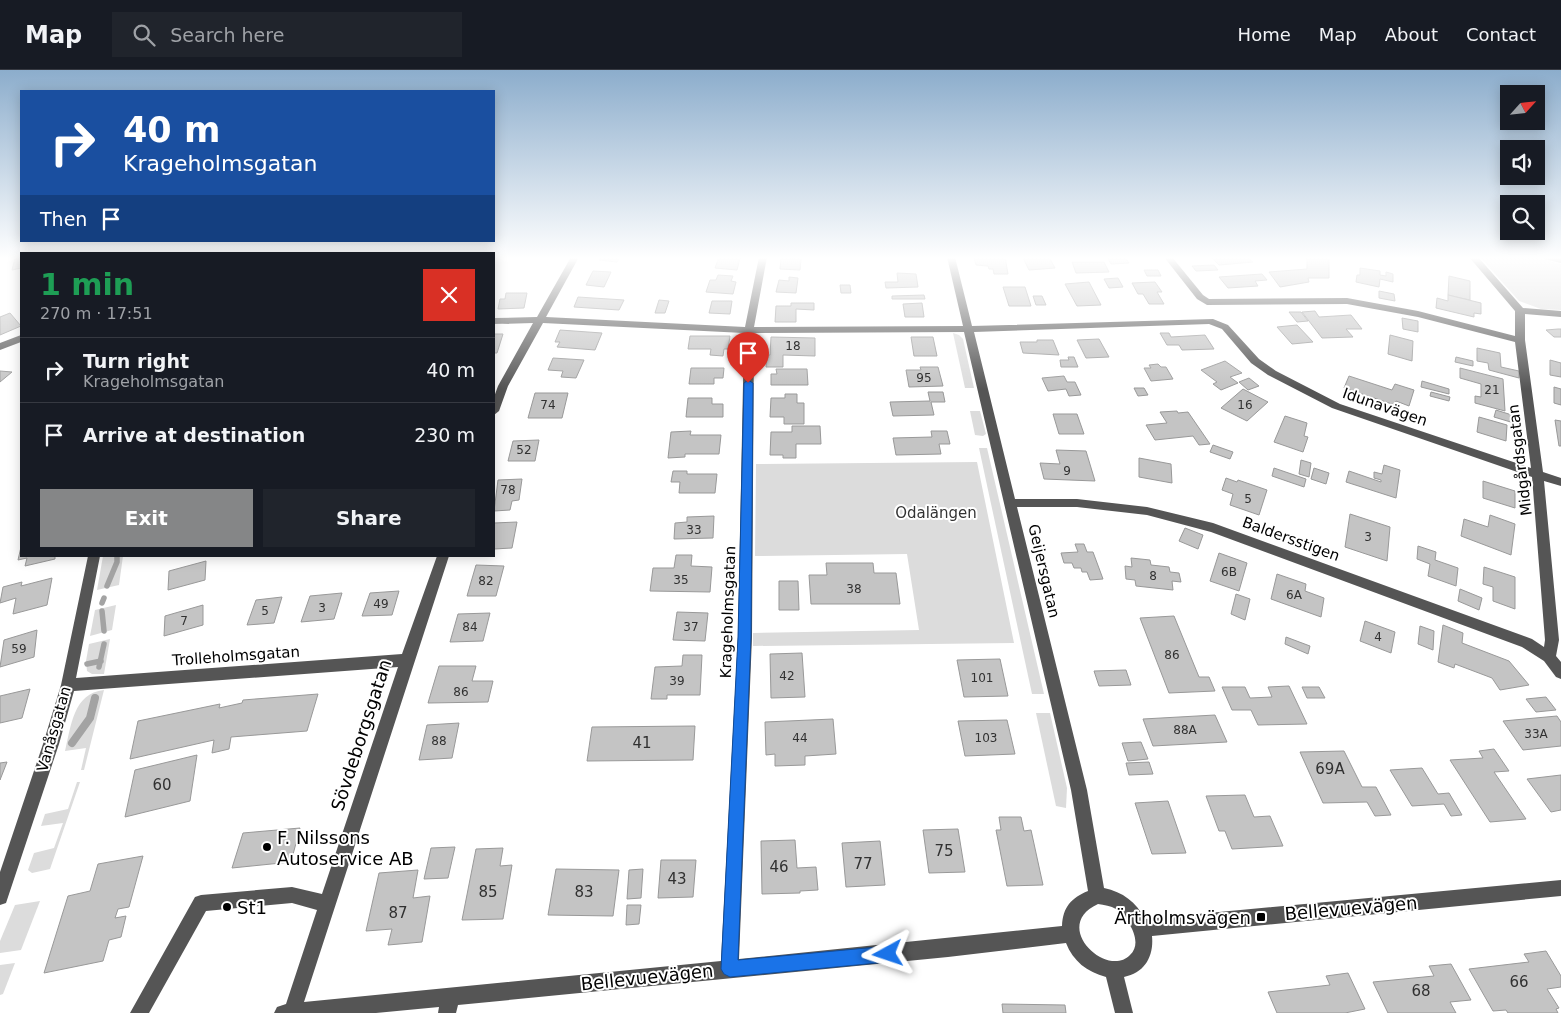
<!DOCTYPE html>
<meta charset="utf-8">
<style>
body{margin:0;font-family:"DejaVu Sans",sans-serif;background:#20242c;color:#f1f3f6;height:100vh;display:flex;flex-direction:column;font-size:19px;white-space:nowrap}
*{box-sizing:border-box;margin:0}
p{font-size:16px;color:#9ea1a6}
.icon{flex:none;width:28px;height:28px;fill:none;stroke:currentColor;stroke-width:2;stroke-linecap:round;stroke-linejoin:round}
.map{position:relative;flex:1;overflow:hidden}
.details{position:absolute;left:20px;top:182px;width:475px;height:305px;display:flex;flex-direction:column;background:#171b24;border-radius:0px;box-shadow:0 2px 12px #0003}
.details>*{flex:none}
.banner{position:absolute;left:20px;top:20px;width:475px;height:152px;border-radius:0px;box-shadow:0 2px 12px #0003;background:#1a4fa0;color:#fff;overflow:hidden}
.needle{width:32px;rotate:63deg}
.tools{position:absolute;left:1500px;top:15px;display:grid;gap:10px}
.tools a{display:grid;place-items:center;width:45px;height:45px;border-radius:0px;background:#171b24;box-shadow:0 2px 12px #0003;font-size:25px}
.pin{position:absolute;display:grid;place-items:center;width:42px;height:42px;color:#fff;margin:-51px -21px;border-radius:50% 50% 50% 0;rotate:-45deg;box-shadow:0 0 5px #0007}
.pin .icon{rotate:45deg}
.me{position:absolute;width:55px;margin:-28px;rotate:265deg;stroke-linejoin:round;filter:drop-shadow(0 0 4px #0008)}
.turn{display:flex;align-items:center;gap:18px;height:105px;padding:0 20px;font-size:22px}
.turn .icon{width:65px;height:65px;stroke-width:2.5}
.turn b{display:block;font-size:35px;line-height:42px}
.then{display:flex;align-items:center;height:48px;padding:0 20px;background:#0003;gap:10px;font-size:19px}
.round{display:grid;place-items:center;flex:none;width:52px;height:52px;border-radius:0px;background:#20242c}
.summary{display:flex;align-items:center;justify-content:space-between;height:85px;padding:0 20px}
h1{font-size:30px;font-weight:600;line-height:38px;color:#1e9e55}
.primary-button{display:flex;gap:10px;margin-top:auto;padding:10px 20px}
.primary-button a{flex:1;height:58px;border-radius:0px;background:#858687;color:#fff;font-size:20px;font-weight:600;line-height:58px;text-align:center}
.primary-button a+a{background:#20242c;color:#f1f3f6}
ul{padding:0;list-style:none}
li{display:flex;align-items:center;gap:15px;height:65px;padding:0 20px;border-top:1px solid #363941}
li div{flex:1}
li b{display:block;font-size:19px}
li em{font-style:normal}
header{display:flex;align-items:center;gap:30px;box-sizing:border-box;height:70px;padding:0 25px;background:#171b24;border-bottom:1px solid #363941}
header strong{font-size:24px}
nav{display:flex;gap:28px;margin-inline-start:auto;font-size:18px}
.search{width:350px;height:45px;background:#20242c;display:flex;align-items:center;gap:12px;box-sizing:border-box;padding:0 18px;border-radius:0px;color:#9ea1a6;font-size:19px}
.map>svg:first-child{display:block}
</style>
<header>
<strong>Map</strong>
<div class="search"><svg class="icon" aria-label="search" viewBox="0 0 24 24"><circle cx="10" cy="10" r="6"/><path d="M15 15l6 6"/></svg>Search here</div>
<nav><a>Home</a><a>Map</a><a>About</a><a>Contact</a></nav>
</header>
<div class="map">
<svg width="1561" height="943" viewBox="0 0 1561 943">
<rect width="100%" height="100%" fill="#fff"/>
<g fill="#dcdcdc">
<polygon points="1480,187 1533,187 1561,194 1561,240 1541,239 1519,231"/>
<polygon points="953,263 959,265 963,269 974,318 965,318"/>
<polygon points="970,341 980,341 986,364 983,366 975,365"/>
<polygon points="979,378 987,378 1044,624 1032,624"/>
<polygon points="977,392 1014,573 753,576 753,563 919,560 907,484 755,486 756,394"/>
<polygon points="103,486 123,486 119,515 97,520"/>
<polygon points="116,535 112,560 90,566 95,540"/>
<polygon points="110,569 104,604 92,604 87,601 86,591 89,574"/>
<path d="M 104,620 L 84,700 L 81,700 L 86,678 L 65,681 C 71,657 73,623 104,620 Z"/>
<polygon points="1036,643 1050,643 1067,718 1066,738 1056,736"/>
<polygon points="77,712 80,712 50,799 32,803 28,800 34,783 54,778 63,753 41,756 45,744 68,739"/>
<polygon points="40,831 21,880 0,883 0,871 15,835"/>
<polygon points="15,893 3,924 0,925 0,895"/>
</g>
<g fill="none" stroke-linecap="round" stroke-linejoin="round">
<g stroke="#a3a3a3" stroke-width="5.5">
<polyline points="107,516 117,492 117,486"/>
<polyline points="102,533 104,528"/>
<polyline points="102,541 104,561"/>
<polyline points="87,594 101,591"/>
<polyline points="99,597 104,574"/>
<polyline points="94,629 95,627"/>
</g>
<polyline stroke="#a3a3a3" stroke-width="8" points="72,673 90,648 95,628"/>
</g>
<g fill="#c4c4c4" stroke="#999">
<polygon points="21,187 21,198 12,200 15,188"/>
<polygon points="601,187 620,187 617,192 599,190"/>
<polygon points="719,187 740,188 737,200 715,198"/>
<polygon points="974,187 1005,187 1008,204 994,204 993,199 989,199 988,196 976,195"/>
<polygon points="1028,187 1049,187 1055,198 1029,200 1023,188"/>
<polygon points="1107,187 1125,187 1129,193 1111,194"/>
<polygon points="1211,187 1247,187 1253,192 1219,195"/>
<polygon points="1307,187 1329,189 1329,208 1308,208 1309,212 1280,217 1269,202 1307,199"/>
<polygon points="781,188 801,189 800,200 780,199"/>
<polygon points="1072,192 1104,192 1109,202 1076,203"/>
<polygon points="1214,195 1218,200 1196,201 1192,196"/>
<polygon points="1360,198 1380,201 1380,205 1386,206 1386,202 1393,204 1393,212 1380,209 1379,217 1356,212 1357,205 1360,205"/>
<polygon points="1144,200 1158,200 1161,206 1147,206"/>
<polygon points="593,201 611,202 604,217 586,215"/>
<polygon points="897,203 916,204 918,217 886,218 885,212 898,212"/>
<polygon points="1262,204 1267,210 1255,211 1258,216 1228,218 1219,207"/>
<polygon points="718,205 733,206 731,211 736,212 733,224 706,222 710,210 716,210"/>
<polygon points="1449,206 1470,211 1470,230 1448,225"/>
<polygon points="789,207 798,208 796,223 776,222 779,210 789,211"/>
<polygon points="1118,208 1123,217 1109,218 1104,209"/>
<polygon points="1089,212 1101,235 1077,236 1065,214"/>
<polygon points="1155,212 1162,222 1157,222 1164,234 1149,234 1143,224 1138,224 1132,213"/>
<polygon points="840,215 850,215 851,223 841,223"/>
<polygon points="1003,217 1025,217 1031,236 1009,236"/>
<polygon points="1379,221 1394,224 1395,231 1379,228"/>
<polygon points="506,223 527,223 524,238 498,239 500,229 505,229"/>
<polygon points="924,225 925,229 892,229 892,226"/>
<polygon points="1448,225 1481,233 1481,244 1474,243 1474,247 1436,238 1437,228 1448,231"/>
<polygon points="1033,226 1042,226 1046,235 1036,235"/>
<polygon points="578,227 624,230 619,240 574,237"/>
<polygon points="659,230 669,231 665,243 655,243"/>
<polygon points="712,231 732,231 730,244 709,243"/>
<polygon points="791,233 814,233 814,240 796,239 796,252 775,252 776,236 791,236"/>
<polygon points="922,233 924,247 905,247 903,234"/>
<polygon points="1315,241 1319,247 1351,245 1362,259 1346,259 1353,267 1322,268 1302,242"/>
<polygon points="1289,242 1301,242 1308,251 1297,252"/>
<polygon points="10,243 21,256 0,265 0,247"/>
<polygon points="1402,248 1418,251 1418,262 1403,259"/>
<polygon points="1297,255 1313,272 1292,274 1277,257"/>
<polygon points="1558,259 1561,259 1561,267 1554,267 1546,260"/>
<polygon points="560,260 602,263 595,280 557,277 560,272 555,272"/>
<polygon points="1160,263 1169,263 1171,267 1205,265 1214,279 1182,280 1179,275 1167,275"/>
<polygon points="494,264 503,264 497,283 494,283"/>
<polygon points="1390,265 1413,271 1412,291 1388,284"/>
<polygon points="690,266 730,266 728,279 724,279 723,286 710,285 711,279 688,279"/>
<polygon points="771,267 815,268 815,286 783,285 783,297 766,297 767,285 770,285"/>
<polygon points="911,267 933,267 937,286 914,286"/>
<polygon points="1099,269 1109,287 1086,288 1077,270"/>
<polygon points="1037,270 1053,270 1059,285 1023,283 1020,272 1037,272"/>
<polygon points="1477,278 1500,283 1501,297 1519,301 1519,308 1489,300 1488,293 1477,291"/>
<polygon points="1068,287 1074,287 1078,297 1061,297 1060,290 1069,290"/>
<polygon points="1456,287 1473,291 1473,296 1455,292"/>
<polygon points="553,288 584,290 576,308 561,307 563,301 548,300"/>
<polygon points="1550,290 1561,293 1561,307 1550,305"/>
<polygon points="1225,291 1242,303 1230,307 1238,313 1221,320 1213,314 1217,312 1201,300"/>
<polygon points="1158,294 1161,297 1166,297 1173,309 1151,311 1144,298 1151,298 1149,295"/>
<polygon points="920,297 938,297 943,316 909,317 906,300 921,300"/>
<polygon points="691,298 724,298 723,308 714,308 714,314 689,314"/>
<polygon points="1460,298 1503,309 1505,341 1475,333 1475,326 1481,327 1481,314 1460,308"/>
<polygon points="776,299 807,299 808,315 771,315 771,304 777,304"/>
<polygon points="0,301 12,302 0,312"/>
<polygon points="1064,306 1067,312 1075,312 1081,325 1069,326 1066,319 1048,321 1042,308"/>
<polygon points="1349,306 1392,320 1395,314 1414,320 1409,336 1396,331 1395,335 1344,318"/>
<polygon points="1249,308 1259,316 1248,320 1239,312"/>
<polygon points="1422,311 1449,319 1449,324 1421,317"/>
<polygon points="1554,317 1561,319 1561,335 1554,333"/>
<polygon points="1134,318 1144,318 1148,325 1138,326"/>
<polygon points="1243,319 1268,332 1247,351 1221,338"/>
<polygon points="928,322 943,322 945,332 931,332 934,345 893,346 890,332 930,331"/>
<polygon points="1431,322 1450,327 1449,331 1430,326"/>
<polygon points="535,323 568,323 562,348 528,348"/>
<polygon points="785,324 797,324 797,333 804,333 804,354 784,354 784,347 770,347 771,328 785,328"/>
<polygon points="688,328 712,328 712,334 723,334 723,347 686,347"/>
<polygon points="1496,340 1515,346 1514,353 1494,347"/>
<polygon points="1177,341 1178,343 1188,342 1210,374 1199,375 1193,366 1155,370 1146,355 1167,353 1160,342"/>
<polygon points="1053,344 1077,344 1084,364 1059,364"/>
<polygon points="1285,346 1307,353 1304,366 1308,367 1303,382 1274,372"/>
<polygon points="1479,347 1507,355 1506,371 1477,362"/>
<polygon points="1555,350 1561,351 1561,376 1559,376"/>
<polygon points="792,356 820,356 821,374 796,374 796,388 783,388 783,385 770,385 771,362 792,362"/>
<polygon points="691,361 690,365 721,365 719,384 685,384 685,387 668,388 671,362"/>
<polygon points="931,361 947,361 950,374 939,374 941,384 896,385 893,368 932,367"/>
<polygon points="539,370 535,391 508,391 513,371"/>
<polygon points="1213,375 1233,382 1230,389 1210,382"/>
<polygon points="1056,380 1086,381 1095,411 1044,409 1040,393 1060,394"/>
<polygon points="1139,388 1171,394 1172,413 1139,407"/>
<polygon points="1301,390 1311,393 1309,407 1299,404"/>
<polygon points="1384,395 1400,400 1396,428 1346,412 1349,401 1381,412 1381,410 1374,408 1374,402 1382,404"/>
<polygon points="1274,398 1306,409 1304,417 1272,406"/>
<polygon points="1314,398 1329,403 1326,414 1311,409"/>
<polygon points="673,401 687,401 687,404 717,404 715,423 679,423 680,412 671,412"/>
<polygon points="1226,408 1237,412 1238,410 1267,420 1259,445 1230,435 1233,424 1222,420"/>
<polygon points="522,409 519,430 512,431 510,440 494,441 498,410"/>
<polygon points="1483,411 1515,421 1515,438 1483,428"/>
<polygon points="1350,444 1390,457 1387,491 1345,477"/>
<polygon points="1490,445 1515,454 1511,485 1461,466 1464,449 1488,457"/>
<polygon points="714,446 713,468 674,469 675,453 687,452 687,447"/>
<polygon points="517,452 512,478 494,479 494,453"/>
<polygon points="1185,458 1203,465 1198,479 1179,471"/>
<polygon points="1075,474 1084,474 1087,482 1093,482 1103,509 1090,510 1087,502 1082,502 1081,498 1074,498 1072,493 1064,493 1061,483 1078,482"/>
<polygon points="1418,476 1436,482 1435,490 1458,498 1456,516 1428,506 1430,494 1417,489"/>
<polygon points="21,477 21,486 55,486 55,489 25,496 27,488 18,490"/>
<polygon points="1219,483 1247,493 1239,521 1210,511"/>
<polygon points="676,485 692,485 691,496 712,497 710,522 650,521 653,498 674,498"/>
<polygon points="1131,488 1150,490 1151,495 1169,497 1170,502 1179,503 1181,512 1172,511 1173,520 1136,516 1135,510 1126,509 1125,496 1132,497"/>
<polygon points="206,491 205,510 168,520 169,501"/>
<polygon points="826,493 873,493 874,503 896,503 900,534 811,534 809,505 827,505"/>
<polygon points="476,495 504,496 496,526 467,526"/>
<polygon points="1484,497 1515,507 1515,539 1493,531 1493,517 1483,514"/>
<polygon points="1277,504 1306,514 1305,521 1324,528 1321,547 1271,529"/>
<polygon points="52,508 47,535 13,544 16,528 0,533 3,517 22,512 21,516"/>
<polygon points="779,511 798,511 799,540 779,540"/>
<polygon points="1460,519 1482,528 1479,540 1458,531"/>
<polygon points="399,521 392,545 362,546 370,523"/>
<polygon points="342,523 334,549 301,552 310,526"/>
<polygon points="1236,524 1250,529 1245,550 1231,544"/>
<polygon points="282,527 274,553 247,555 256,530"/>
<polygon points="203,535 203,555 164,566 165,546"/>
<polygon points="677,542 708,543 705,571 673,570"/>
<polygon points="490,543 483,571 450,572 458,544"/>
<polygon points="1174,546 1199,607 1209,607 1215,621 1169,623 1140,548"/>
<polygon points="1365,551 1395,562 1391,583 1360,571"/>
<polygon points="1443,555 1463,563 1462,573 1509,591 1529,615 1500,620 1492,608 1455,594 1454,598 1438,592"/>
<polygon points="1420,556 1434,561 1433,580 1418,574"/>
<polygon points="37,560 34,587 0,597 4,570"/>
<polygon points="1286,567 1310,576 1308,584 1285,574"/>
<polygon points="802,583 805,627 771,628 770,584"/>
<polygon points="683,585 702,585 700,625 667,625 667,629 651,629 655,597 682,596"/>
<polygon points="1000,589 1008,626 964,627 957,590"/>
<polygon points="439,596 476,596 472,611 493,611 488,632 428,633"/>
<polygon points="1126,600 1131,615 1099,616 1094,601"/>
<polygon points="1289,616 1307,654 1258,655 1251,640 1232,640 1222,617 1245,617 1250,628 1272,627 1268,617"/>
<polygon points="1302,617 1319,617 1325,628 1307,628"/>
<polygon points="30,619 22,648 0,653 0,626"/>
<polygon points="318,624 307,661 231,667 229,679 212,683 214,670 130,689 138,651 220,634 219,638 242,633 243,630"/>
<polygon points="1546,627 1556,640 1536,642 1526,629"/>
<polygon points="1215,645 1227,672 1153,676 1143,649"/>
<polygon points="1557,646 1561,652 1561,676 1523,680 1503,651"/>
<polygon points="833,649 836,684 805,686 805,695 775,696 775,684 766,685 765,652"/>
<polygon points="1007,650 1015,684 965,686 958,651"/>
<polygon points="459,653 452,688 419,690 427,655"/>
<polygon points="695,656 693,690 587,691 592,657"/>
<polygon points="1141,672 1148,689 1128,691 1122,673"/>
<polygon points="1494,679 1509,701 1494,702 1526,749 1490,752 1450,690 1483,688 1479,681"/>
<polygon points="1344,681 1362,717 1376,717 1391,745 1375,746 1367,732 1323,733 1300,682"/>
<polygon points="197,685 190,731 125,747 135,700"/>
<polygon points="7,692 0,710 0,693"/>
<polygon points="1149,692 1153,704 1129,705 1126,693"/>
<polygon points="1422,698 1438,724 1449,723 1462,745 1451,746 1444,734 1412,736 1390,700"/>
<polygon points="1561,705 1561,740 1551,742 1527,709"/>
<polygon points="1245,725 1254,747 1270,746 1283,776 1232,779 1225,761 1219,761 1206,726"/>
<polygon points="1168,731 1186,783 1152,784 1135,733"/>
<polygon points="999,747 1021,747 1024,761 1031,760 1043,815 1007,816 996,760 1001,760"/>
<polygon points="300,758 291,792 232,798 243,763"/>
<polygon points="958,759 965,802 929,803 923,760"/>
<polygon points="795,770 797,798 816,797 818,820 800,821 800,823 762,824 761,771"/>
<polygon points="880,771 885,815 846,817 842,773"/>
<polygon points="455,777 448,808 424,809 431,778"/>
<polygon points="503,778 500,796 512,795 503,849 462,850 476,779"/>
<polygon points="143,786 129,837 118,839 115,848 126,846 121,867 109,870 103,891 44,903 68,826 90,821 98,794"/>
<polygon points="661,790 696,790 693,827 658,828"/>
<polygon points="556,799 619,800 613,846 548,845"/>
<polygon points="643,799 641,828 627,829 629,800"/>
<polygon points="418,800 413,828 430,826 422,872 388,875 392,859 366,861 379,803"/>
<polygon points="627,835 641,835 639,854 626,855"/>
<polygon points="1546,881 1561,906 1561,917 1547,919 1559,938 1556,939 1558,943 1508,943 1506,940 1493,941 1469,899 1529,892 1524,884"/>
<polygon points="1451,894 1471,930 1450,932 1456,943 1388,943 1373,912 1434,906 1429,896"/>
<polygon points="1348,903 1365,939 1345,943 1277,943 1268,922 1330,915 1326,906"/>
<polygon points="1002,934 1065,935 1066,943 1003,943"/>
</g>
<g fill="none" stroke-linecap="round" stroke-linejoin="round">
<g fill="#555" fill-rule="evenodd">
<path d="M 571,187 L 579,187 L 546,247 L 745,257 L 759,187 L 767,187 L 754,257 L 963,256 L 947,187 L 955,187 L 972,256 L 1213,249 L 1228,255 L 1259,289 L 1276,301 L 1340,334 L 1531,398 L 1515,272 L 1418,247 L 1347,234 L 1207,235 L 1197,229 L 1164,187 L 1172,187 L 1203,225 L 1209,229 L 1347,228 L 1418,241 L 1515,266 L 1515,241 L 1469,187 L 1478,187 L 1523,238 L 1561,241 L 1561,247 L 1525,244 L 1525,270 L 1543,402 L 1561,408 L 1561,416 L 1544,411 L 1559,570 L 1556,586 L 1561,592 L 1561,609 L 1556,607 L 1544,591 L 1522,577 L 1211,462 L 1147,445 L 1077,437 L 1017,437 L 1087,720 L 1104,818 C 1123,822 1136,832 1145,849 L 1561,810 L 1561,826 L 1152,866 C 1154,886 1145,903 1124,907 L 1133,943 L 1115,943 L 1106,907 C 1087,902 1073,891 1066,873 L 948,887 L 458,935 L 456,943 L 438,943 L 439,937 L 376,943 L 274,943 L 277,937 L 286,934 L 317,840 L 292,833 L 206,841 L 149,943 L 130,943 L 195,827 L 201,825 L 292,817 L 322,824 L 398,597 L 74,621 L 59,674 L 6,833 L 0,835 L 0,802 L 43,674 L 61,615 L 88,486 L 100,486 L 76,608 L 402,584 L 437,486 L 449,486 L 304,932 L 721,891 L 738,567 L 744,263 L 543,253 L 508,316 L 499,341 L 494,345 L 494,327 L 498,316 L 533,253 L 494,254 L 494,248 L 537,247 ZM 1209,254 L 1222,259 L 1251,293 L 1268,305 L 1332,338 L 1532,407 L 1545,570 L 1544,577 L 1532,569 L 1213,453 L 1147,437 L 1077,429 L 1015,429 L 974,262 ZM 964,262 L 1071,720 L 1088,821 C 1071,828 1063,837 1062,856 L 739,889 L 752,567 L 754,263 ZM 1098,834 C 1104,835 1111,836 1116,839 C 1128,848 1144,872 1130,885 C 1107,909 1050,856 1098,834 Z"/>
<polygon points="1543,187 1561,187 1561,193 1544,189"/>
<polygon points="21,265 21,272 0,280 0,273"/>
</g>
</g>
<linearGradient id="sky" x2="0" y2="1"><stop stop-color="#8cadcc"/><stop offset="0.59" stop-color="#fff"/><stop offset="1" stop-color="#fff" stop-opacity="0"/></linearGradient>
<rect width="1561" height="319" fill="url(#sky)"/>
<polygon fill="#1a73e8" stroke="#114b97" points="748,310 753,313 751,567 738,890 888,876 894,878 896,884 894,889 888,892 730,907 724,904 721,899 738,567 744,313"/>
<g fill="#000" stroke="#fff" stroke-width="2">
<circle cx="267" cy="777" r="5"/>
<circle cx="227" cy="837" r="5"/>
<rect x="1256" y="842" width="10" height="10" rx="2.5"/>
</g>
<g text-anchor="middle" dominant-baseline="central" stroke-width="4" stroke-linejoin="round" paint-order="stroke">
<g font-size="12" fill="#313131">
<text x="793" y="276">18</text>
<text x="924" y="308">95</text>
<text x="1492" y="320">21</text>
<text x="548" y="335">74</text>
<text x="1245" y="335">16</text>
<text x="524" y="380">52</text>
<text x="1067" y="401">9</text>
<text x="508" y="420">78</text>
<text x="1248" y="429">5</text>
<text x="694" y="460">33</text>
<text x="1368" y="467">3</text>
<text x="1229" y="502">6B</text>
<text x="1153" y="506">8</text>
<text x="681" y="510">35</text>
<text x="486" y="511">82</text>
<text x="854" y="519">38</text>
<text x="1294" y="525">6A</text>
<text x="381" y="534">49</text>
<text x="322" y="538">3</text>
<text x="265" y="541">5</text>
<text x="184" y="551">7</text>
<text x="470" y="557">84</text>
<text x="691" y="557">37</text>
<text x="1378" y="567">4</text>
<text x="19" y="579">59</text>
<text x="1172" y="585">86</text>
<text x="787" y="606">42</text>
<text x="982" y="608">101</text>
<text x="677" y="611">39</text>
<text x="461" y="622">86</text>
<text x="1185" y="660">88A</text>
<text x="1536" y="664">33A</text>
<text x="800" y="668">44</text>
<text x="986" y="668">103</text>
<text x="439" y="671">88</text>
</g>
<g font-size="15" fill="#000" stroke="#fff">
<text transform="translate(1385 337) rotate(19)">Idunavägen</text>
<text transform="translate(1520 390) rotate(-97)">Midgårdsgatan</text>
<text transform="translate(1291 469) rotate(20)">Baldersstigen</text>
<text transform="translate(1044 501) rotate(77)">Geijersgatan</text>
<text transform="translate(728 542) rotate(-88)">Krageholmsgatan</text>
<text transform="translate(236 586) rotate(-4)">Trolleholmsgatan</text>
<text transform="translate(54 659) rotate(-74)">Vanåsgatan</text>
</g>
<g font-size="15" fill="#333" stroke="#fff">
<text x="936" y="443">Odalängen</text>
</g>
<g font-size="15" fill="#313131">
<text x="642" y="673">41</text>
<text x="1330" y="699">69A</text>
<text x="162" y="715">60</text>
<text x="944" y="781">75</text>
<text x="863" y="794">77</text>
<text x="779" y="797">46</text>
<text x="677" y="809">43</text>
<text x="488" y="822">85</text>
<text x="584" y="822">83</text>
<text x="398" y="843">87</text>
<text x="1519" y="912">66</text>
<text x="1421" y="921">68</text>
</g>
<g font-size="18" fill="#000" stroke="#fff">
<text transform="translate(361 665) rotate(-72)">Sövdeborgsgatan</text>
<text transform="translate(1351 838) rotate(-5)">Bellevuevägen</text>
<text transform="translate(647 907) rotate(-6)">Bellevuevägen</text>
</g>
<g font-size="18" fill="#000" stroke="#fff" text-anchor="start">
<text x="277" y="767">F. Nilssons<tspan x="277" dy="21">Autoservice AB</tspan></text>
<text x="237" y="837">St1</text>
<text x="1251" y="847" text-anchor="end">Ärtholmsvägen</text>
</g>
</g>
</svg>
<div class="tools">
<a><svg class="needle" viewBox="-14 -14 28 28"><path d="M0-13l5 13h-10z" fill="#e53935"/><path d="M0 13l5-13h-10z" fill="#9ea1a6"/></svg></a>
<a><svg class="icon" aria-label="sound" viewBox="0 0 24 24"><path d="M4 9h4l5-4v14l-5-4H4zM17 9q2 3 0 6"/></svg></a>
<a><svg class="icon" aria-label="search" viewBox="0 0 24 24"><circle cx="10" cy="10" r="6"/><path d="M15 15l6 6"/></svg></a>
</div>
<div class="pin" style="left:748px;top:313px;background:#d93025"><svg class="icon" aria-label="arrive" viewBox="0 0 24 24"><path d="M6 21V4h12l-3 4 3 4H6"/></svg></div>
<svg class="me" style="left:888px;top:884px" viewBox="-20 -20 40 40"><path d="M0-17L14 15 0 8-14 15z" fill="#1a73e8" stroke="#fff" stroke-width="4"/></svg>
<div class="banner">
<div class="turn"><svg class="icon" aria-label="right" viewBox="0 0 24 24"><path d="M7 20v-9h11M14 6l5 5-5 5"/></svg><div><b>40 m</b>Krageholmsgatan</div></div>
<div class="then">Then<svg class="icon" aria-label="arrive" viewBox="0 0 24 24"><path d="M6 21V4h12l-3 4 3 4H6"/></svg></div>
</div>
<section class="details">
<div class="summary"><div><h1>1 min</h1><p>270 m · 17:51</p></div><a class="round" style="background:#d93025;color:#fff"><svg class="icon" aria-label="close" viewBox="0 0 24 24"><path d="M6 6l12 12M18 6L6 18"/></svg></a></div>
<ul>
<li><svg class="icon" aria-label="right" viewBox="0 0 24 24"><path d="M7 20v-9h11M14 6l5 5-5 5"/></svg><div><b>Turn right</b><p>Krageholmsgatan</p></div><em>40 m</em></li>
<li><svg class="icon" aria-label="arrive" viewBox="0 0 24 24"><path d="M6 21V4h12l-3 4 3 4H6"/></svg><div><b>Arrive at destination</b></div><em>230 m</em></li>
</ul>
<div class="primary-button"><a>Exit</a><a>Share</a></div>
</section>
</div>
